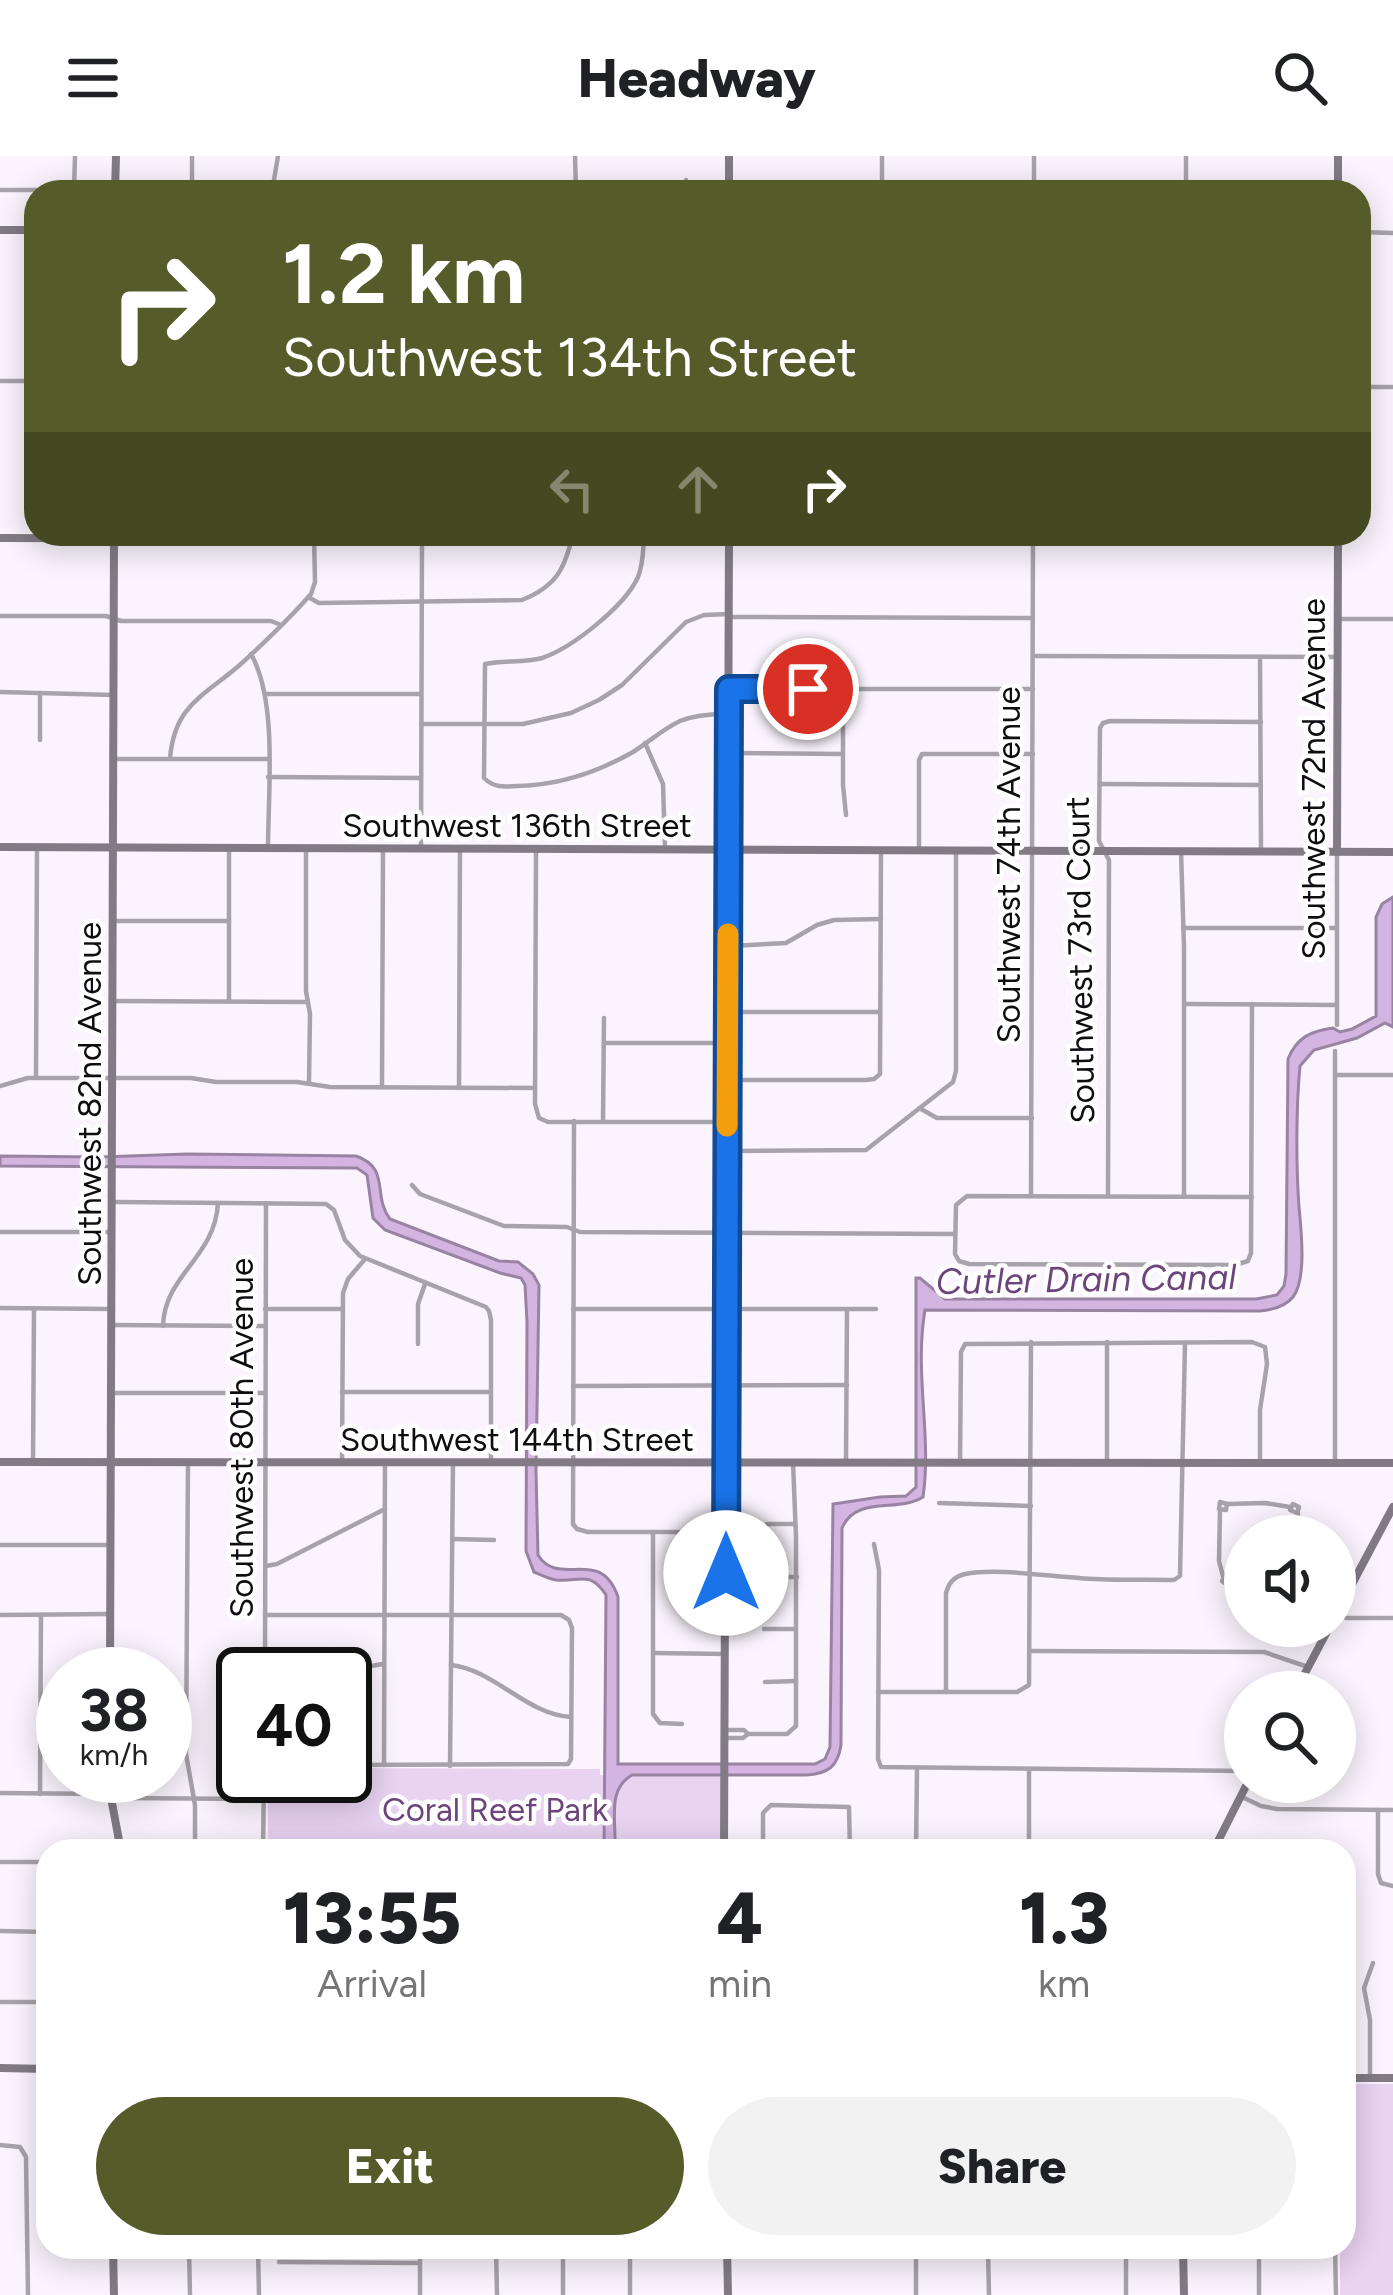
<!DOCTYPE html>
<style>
body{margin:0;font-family:Figtree,sans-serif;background:#f2f2f2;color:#202124;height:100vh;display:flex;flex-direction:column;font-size:45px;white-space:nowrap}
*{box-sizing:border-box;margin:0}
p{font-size:39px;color:#757577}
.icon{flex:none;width:66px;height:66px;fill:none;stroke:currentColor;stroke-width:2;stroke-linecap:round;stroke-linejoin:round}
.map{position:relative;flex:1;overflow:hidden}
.sheet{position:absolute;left:36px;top:1683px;width:1320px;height:420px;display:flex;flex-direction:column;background:#fff;border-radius:36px;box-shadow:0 6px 30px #0003}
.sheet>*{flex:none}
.banner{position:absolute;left:24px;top:24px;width:1347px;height:366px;border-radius:36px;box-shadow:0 6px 30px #0003;background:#555c2a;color:#fff;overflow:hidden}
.controls{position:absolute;left:1224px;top:1359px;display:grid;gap:24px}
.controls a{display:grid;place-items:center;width:132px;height:132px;border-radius:50%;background:#fff;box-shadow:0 6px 30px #0003;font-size:60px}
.speed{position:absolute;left:36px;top:1491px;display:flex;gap:24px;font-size:60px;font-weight:700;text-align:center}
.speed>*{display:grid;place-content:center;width:156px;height:156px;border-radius:50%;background:#fff;box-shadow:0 6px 30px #0003;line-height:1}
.speed small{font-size:30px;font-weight:400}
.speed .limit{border:6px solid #111;border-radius:18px;background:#fff;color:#111}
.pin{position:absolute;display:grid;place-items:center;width:102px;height:102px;color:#fff;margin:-51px;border:6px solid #fff;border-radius:50%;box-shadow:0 3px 12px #0007}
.me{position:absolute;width:132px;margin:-66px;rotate:0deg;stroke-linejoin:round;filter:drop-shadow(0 0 9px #0008)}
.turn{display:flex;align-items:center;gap:42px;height:252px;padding:0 60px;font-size:54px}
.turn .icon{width:156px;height:156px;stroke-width:2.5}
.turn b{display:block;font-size:84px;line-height:102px}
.lanes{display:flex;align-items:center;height:114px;padding:0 60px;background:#0003;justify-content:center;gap:60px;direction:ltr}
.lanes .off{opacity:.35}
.eta{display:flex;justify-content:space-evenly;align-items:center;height:204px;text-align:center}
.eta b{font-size:72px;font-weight:800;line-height:84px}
.primary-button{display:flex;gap:24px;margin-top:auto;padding:24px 60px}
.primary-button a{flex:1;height:138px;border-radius:72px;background:#555c2a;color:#fff;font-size:48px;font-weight:800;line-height:138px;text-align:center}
.primary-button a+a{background:#f2f2f2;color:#202124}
header{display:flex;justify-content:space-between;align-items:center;height:156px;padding:0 60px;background:#fff;font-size:54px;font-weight:800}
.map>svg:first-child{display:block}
</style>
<header><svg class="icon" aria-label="menu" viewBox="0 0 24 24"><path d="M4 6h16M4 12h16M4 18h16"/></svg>Headway<svg class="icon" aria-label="search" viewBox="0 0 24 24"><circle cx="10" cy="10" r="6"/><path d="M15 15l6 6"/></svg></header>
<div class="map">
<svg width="1393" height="2139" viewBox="0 0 1393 2139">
<rect width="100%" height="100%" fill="#fbf4fe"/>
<g fill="#e8d3f1">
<polygon points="345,1612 600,1613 600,1619 721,1618 720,1695 268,1695 268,1620 345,1620"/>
<polygon points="1344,1928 1393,1928 1393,2139 1340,2139 1340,2091 1344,2091"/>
</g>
<path fill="#d4b5e1" stroke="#9983a3" stroke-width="3" d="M 1393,741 L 1393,871 L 1385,867 L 1357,882 L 1314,894 L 1300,910 C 1296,951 1296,1010 1299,1051 C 1301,1072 1307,1123 1293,1141 C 1285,1151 1271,1154 1260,1155 L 925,1154 C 914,1217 932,1279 923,1341 C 898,1357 856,1339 842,1372 L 841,1589 C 838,1610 828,1618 806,1619 L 632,1619 C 609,1632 615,1659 615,1683 L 618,1690 L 615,1695 L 604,1695 L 606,1439 C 590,1414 580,1426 556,1424 C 549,1423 541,1419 534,1416 L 526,1395 L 527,1166 L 525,1129 L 521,1122 L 500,1117 L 385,1074 L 373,1062 L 367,1019 L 357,1012 L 0,1010 L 0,1000 L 100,1001 L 187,998 L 356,1000 C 391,1012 372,1040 390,1063 L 499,1105 L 518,1106 L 533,1118 L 539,1129 L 536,1316 L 538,1399 C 559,1433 600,1389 618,1441 L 618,1608 L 815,1608 L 825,1603 L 830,1591 L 833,1348 L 880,1341 L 906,1340 L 916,1331 L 916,1122 L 920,1122 L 945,1143 L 1256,1143 L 1277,1139 L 1284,1130 L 1286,1118 L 1288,903 C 1297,881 1311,875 1333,872 L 1340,876 L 1352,873 L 1376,860 L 1376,761 L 1382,748 Z"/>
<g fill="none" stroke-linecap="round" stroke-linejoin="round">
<g stroke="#a8a3aa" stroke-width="4.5">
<polyline points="575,0 576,36"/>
<polyline points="882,0 882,36"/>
<polyline points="0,34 74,34 75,0"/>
<polyline points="192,36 192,0"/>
<polyline points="272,36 278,0"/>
<polyline points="686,36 686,24"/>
<polyline points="1034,36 1034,0"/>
<polyline points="1186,36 1186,0"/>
<polyline points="1359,76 1393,77"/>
<polyline points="0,225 36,225"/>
<polyline points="1359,231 1393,231"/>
<path d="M 644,383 C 643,396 643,409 638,421 C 625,450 572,492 542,502 C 523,507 504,504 485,508 L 484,622 C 494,632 504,631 518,630 C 558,629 598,616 633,596 C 649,586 663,573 680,565 C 695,559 710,558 725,558"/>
<path d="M 308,441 L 319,447 L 522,444 C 557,430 565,412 573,378"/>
<polyline points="0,460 106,460 121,465 271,465 281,469"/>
<polyline points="729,461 1033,462"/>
<polyline points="1339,463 1393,463"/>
<path d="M 251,498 C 278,546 268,636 268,692"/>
<polyline points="1033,500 1337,501"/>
<polyline points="1260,501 1261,693"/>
<polyline points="729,533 1033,533"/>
<polyline points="843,533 843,629 846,659"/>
<polyline points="0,536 114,539"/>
<polyline points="40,537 40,584"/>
<polyline points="266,538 421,538"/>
<polyline points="421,568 523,568 571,557 599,544 622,529 686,466 704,459 729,458"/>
<polyline points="645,587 663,628 665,692"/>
<polyline points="729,597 843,598"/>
<polyline points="114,603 268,603"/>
<path d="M 170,603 C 174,548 205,540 242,507 C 266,485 290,462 311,438 L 315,426 L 314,378"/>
<polyline points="268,621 421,622"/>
<polyline points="1100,628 1261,629"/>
<polyline points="421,689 422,383"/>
<polyline points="306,692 306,835 310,858 309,926"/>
<polyline points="919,694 919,604 922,598 1033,598"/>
<polyline points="1181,695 1184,791 1184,1040"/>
<polyline points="536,696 535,948 539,962 548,966 727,966"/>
<polyline points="115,765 229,765"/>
<polyline points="1183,772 1337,772"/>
<polyline points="730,790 786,787 817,769 834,764 881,763"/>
<polyline points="114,845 306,846"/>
<polyline points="229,845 229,692"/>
<polyline points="1186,848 1336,849"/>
<polyline points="730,856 880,856"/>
<polyline points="1337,869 1337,695"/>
<polyline points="604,887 728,887"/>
<polyline points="1335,895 1335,1308"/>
<polyline points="1335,919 1393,919"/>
<polyline points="36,920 37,691"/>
<polyline points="728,924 866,924 874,923 880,918 881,694"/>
<polyline points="0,930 28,922 191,922 216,926 297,926 330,931 535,932"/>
<polyline points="382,931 383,693"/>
<polyline points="459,932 460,693"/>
<polyline points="921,953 937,962 1032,962"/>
<polyline points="574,965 573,1368 577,1373 588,1376 725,1376"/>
<polyline points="603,965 604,862"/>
<polyline points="729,995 866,994 953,926 956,915 956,694"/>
<polyline points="412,1029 420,1038 504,1070 567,1071 580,1076 955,1078"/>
<polyline points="1031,1038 1033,378"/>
<polyline points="1108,1040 1109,704 1099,685 1100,572 1103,567 1110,565 1261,566"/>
<polyline points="1252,1041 967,1040 956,1049 955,1098 959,1105 969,1108 1235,1109 1248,1105 1251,1097 1252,848"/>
<polyline points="114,1046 326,1048 334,1054 345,1084 360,1100 486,1151 489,1155 491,1164 491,1307"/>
<polyline points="0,1076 113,1076"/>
<polyline points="0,1152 112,1153"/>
<polyline points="265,1153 342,1153"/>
<polyline points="573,1153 876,1153"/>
<polyline points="112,1169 266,1170"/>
<path d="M 163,1170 C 164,1119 215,1102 218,1047"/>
<polyline points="418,1188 418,1148 425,1128"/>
<polyline points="573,1230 847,1229"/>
<polyline points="342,1236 491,1236"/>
<polyline points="111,1237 265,1237"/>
<polyline points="846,1304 847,1154"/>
<polyline points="33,1306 34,1152"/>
<polyline points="188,1306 186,1598 195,1649 195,1695"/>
<polyline points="342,1306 343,1137 348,1123 365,1103"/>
<polyline points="960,1307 961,1196 965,1188 1252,1186 1265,1191 1267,1208 1260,1254 1260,1308"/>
<polyline points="1107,1307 1107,1186"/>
<polygon points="1220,1346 1227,1348 1226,1354 1219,1353"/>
<polyline points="939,1347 1031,1350"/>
<polyline points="1227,1348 1265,1347 1290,1351"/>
<polygon points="1293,1348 1299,1351 1297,1357 1290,1354"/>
<polyline points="1220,1354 1219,1405 1223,1420"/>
<polyline points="767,1368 795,1368"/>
<polyline points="653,1376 653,1558 660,1567 682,1568"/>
<polyline points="1296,1380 1298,1357"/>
<polyline points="453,1383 494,1384"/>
<polyline points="874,1388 879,1414 878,1603 881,1611 1245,1615"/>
<polyline points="0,1389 111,1389"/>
<polyline points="266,1410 277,1408 385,1353"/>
<polygon points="1226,1418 1233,1423 1227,1429 1222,1425"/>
<polyline points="765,1421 797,1421"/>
<polyline points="1232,1425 1245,1427"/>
<polyline points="1340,1458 1346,1462 1393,1462"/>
<polyline points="0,1459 110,1458"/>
<polyline points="265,1459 561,1459 569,1464 572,1472 571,1603 568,1608 345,1609"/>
<polyline points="764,1473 794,1473"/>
<polyline points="1030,1495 1264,1496 1308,1511"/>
<polyline points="653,1497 726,1498"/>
<path d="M 451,1509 C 495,1514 527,1559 571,1561"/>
<polyline points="265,1518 266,1047"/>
<polyline points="345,1523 371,1510 383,1508"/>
<polyline points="765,1526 796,1525"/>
<polyline points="878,1536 1017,1536 1029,1529 1031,1186"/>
<path d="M 946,1536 L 946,1437 C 949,1427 953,1421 965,1418 C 996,1412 1046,1420 1079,1422 C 1110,1425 1142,1423 1174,1424 L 1180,1420 L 1185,1187"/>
<polyline points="725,1574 744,1574 748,1578"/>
<polyline points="725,1582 743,1582 748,1578 787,1578 796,1570 796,1381 793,1306"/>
<polyline points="384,1609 385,1306"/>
<polyline points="450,1610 453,1306"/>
<polyline points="0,1637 104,1638 120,1642 263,1643"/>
<polyline points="40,1638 41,1459"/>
<polyline points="1240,1640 1261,1650 1277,1653 1393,1654"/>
<polyline points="1378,1654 1378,1718 1381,1727 1393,1730"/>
<polyline points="263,1695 264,1620"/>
<polyline points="763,1695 763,1657 771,1649 849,1651 850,1695"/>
<polyline points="916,1695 917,1613"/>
<polyline points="1029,1695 1029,1614"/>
<polyline points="0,1706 48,1706"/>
<polyline points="0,1775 48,1776"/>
<polyline points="0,1846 48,1846"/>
<polyline points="1370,1920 1370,1864 1364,1832 1373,1807"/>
<polyline points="0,1989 20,1991 26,2001 28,2139"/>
<polyline points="189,2091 190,2139"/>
<polyline points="258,2091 259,2139"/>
<polyline points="420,2091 420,2139"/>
<polyline points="496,2091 497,2139"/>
<polyline points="563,2091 563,2139"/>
<polyline points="630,2091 630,2139"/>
<polyline points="1126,2091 1126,2139"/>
<polyline points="1259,2091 1259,2139"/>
<polyline points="1335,2091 1336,2139"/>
<polyline points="988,2094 989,2139"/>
<polyline points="279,2106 420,2107"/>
<polyline points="916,2139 916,2091"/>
</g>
<g stroke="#827b85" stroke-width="8">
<polyline points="1338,0 1338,36"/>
<polyline points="115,36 116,0"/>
<polyline points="729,36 729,0"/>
<polyline points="0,74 36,74"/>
<polyline points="0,382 1338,386"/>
<polyline points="0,691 1393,696"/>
<polyline points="1337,694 1338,378"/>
<polyline points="0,1306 1393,1307"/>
<polyline points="1335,1460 1393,1351"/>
<polyline points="110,1518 114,379"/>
<polyline points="1295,1536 1330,1470"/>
<polyline points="111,1620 112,1647 121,1695"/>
<polyline points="724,1695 729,378"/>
<polyline points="1213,1695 1248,1626"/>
<polyline points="0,1912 48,1913"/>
<polyline points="1344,1922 1393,1922"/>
<polyline points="113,2091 114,2139"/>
<polyline points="727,2091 728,2139"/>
<polyline points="1183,2091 1184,2139"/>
</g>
</g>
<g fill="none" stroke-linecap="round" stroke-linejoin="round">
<defs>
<polyline id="route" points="726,1417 729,533 808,533"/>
</defs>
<use href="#route" stroke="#114b97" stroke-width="30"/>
<use href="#route" stroke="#1a73e8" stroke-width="21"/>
<polyline stroke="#f59e0b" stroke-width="21" points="727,970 728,778"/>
</g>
<g text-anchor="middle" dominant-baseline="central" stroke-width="9" stroke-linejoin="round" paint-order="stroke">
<g font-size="33" fill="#100d12" stroke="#fff">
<text transform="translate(1313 623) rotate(-90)">Southwest 72nd Avenue</text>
<text x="517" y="669">Southwest 136th Street</text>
<text transform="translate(1008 709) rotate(-90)">Southwest 74th Avenue</text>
<text transform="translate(1080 804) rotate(-91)">Southwest 73rd Court</text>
<text transform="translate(89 948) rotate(-90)">Southwest 82nd Avenue</text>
<text transform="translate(241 1282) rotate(-90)">Southwest 80th Avenue</text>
<text x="517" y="1283">Southwest 144th Street</text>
</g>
<g font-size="33" fill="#6d447c" stroke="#fff">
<text x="495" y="1653">Coral Reef Park</text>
</g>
<g font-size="36" font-style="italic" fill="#6d457d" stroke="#fff">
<text transform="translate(1086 1123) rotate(-1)">Cutler Drain Canal</text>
</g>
</g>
</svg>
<div class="controls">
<a><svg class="icon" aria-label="sound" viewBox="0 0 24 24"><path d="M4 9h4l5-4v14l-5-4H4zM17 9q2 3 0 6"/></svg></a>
<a><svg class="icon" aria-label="search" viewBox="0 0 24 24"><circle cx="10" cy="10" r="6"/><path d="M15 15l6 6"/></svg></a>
</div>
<div class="speed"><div>38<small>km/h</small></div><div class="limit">40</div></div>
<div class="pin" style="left:808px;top:533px;background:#d93025"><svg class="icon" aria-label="arrive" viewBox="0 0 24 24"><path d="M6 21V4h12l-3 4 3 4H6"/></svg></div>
<svg class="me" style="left:726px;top:1417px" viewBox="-20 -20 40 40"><circle r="19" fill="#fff"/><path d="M0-13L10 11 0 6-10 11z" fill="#1a73e8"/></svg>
<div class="banner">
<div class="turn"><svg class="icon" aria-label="right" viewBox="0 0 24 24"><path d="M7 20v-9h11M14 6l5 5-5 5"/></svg><div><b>1.2 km</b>Southwest 134th Street</div></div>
<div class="lanes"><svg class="icon off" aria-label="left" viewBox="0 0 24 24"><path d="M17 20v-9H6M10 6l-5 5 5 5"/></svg><svg class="icon off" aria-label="ahead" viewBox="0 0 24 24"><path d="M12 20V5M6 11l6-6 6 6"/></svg><svg class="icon" aria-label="right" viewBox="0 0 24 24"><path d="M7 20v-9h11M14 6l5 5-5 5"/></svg></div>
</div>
<section class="sheet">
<div class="eta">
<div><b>13:55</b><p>Arrival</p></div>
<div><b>4</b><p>min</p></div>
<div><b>1.3</b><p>km</p></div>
</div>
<div class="primary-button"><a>Exit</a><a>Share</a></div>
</section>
</div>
